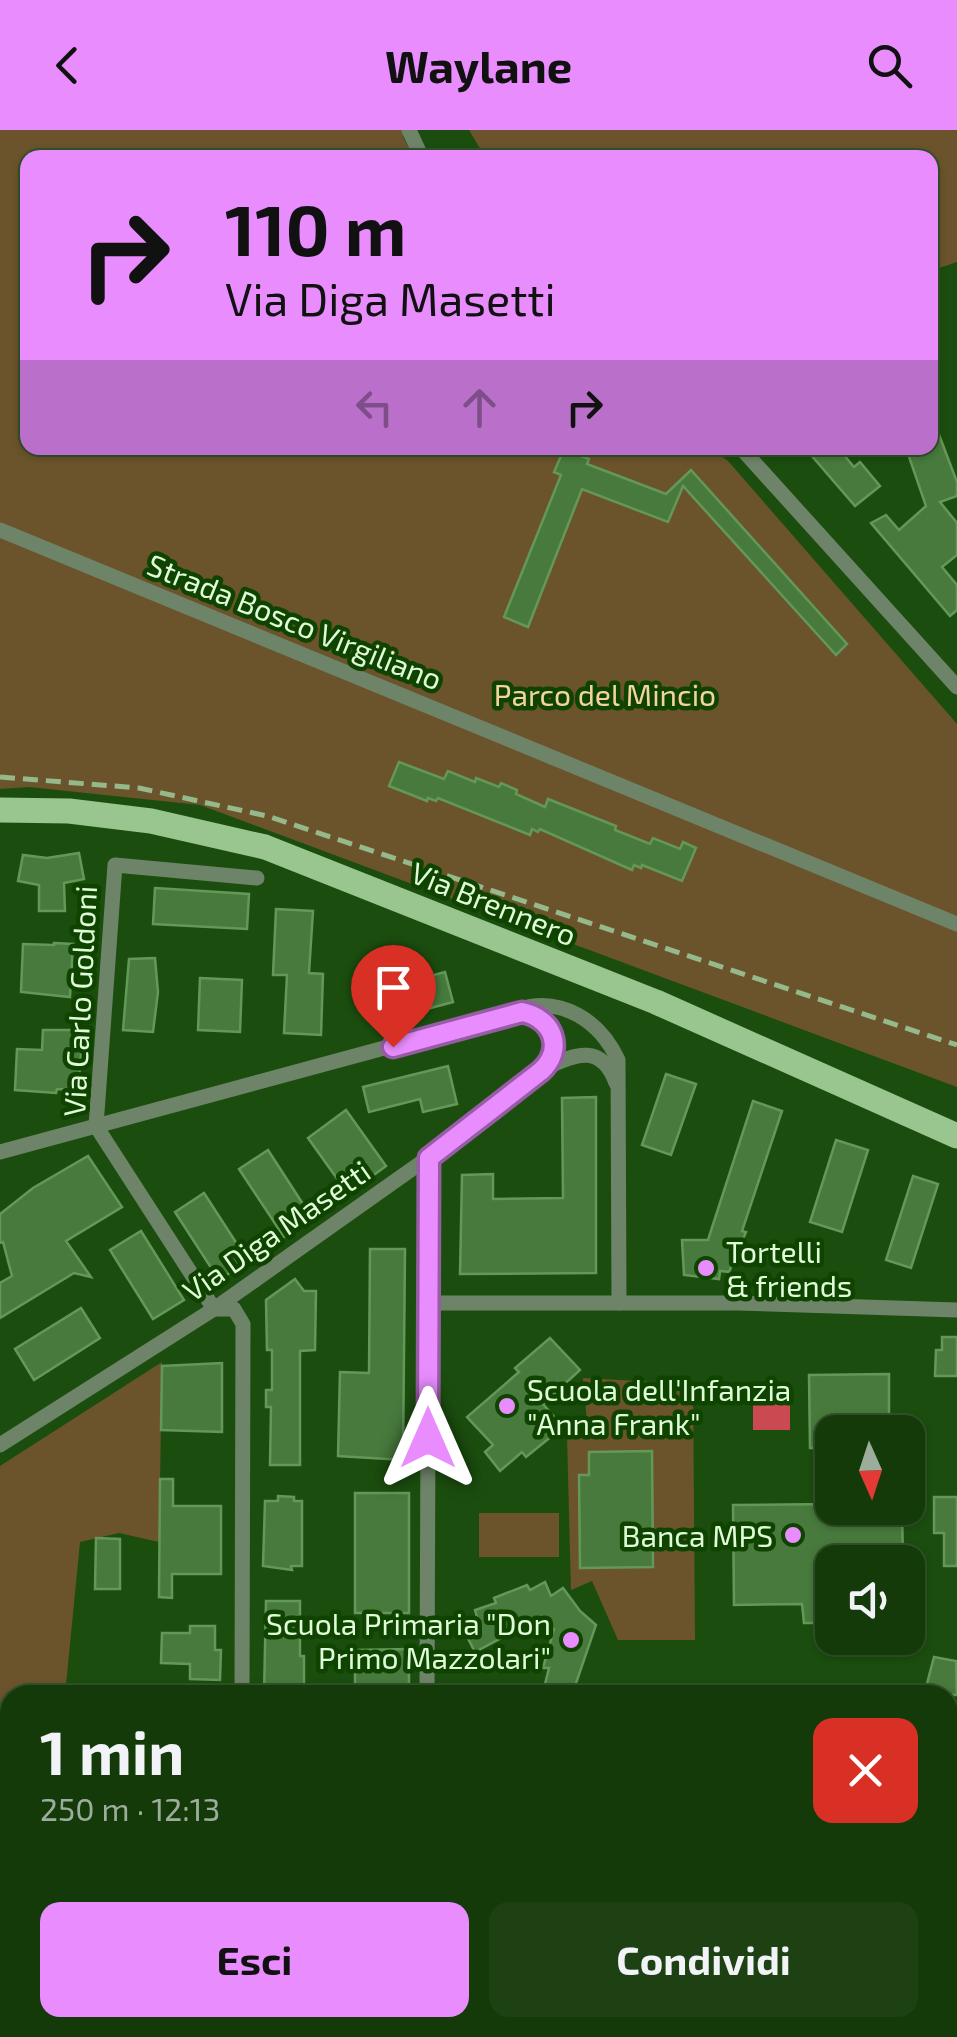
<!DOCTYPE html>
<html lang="it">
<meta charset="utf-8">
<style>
body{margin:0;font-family:"Exo 2",sans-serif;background:#1d4113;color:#f1f3f6;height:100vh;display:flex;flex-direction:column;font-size:38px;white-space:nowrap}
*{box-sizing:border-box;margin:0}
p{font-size:32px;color:#9dad9c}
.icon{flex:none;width:55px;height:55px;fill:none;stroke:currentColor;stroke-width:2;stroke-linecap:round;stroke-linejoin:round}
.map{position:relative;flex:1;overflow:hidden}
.details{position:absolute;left:0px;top:1555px;width:958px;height:352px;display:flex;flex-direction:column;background:#143a0a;border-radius:30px 30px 0 0;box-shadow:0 2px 8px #0004,0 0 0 2px #33542b}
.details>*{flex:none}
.top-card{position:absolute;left:20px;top:20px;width:918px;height:305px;border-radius:20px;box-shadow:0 2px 8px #0004,0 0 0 2px #33542b;background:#e98dfe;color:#111;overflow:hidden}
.needle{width:65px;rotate:177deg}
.controls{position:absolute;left:815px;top:1285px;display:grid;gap:20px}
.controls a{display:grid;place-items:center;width:110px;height:110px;border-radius:20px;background:#143a0a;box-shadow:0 2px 8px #0004,0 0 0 2px #33542b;font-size:50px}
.pin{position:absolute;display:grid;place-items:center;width:85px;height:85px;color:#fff;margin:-102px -42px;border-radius:50% 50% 50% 0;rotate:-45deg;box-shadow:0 0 10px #0007}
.pin .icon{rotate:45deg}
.me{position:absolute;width:110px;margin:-55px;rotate:0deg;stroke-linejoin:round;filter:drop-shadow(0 0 8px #0008)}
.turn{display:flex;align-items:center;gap:35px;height:210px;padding:0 40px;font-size:45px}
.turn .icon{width:130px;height:130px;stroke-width:2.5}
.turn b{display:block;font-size:70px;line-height:85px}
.lanes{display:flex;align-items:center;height:95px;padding:0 40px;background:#0003;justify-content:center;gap:50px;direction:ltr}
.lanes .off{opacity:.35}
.round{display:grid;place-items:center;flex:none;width:105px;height:105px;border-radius:20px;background:#1d4113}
.summary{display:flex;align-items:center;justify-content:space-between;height:170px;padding:0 40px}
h1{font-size:60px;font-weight:700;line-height:75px}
.button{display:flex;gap:20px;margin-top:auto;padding:20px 40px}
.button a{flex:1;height:115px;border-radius:20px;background:#e98dfe;color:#111;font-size:40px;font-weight:700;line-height:115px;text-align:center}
.button a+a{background:#1d4113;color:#f1f3f6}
header{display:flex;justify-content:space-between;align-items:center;height:130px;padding:0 40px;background:#e98dfe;color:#111;font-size:45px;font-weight:700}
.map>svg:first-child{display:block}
</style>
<header><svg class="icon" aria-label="back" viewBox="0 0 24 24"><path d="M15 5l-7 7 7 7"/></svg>Waylane<svg class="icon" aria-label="search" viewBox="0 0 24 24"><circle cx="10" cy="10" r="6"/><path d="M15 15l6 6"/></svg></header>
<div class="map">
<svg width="957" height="1907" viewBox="0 0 957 1907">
<rect width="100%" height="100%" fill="#1b4e0e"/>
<g fill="#6b542c">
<polygon points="0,0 413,0 403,7 414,27 28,28 28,318 710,318 728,331 957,594 957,957 200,675 29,657 0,659"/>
<polygon points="469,0 957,0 957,132 930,141 930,28 485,27"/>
<polygon points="162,1232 159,1412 119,1403 80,1412 65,1565 10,1565 10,1898 140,1898 140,1907 0,1907 0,1336"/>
<polygon points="583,1248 693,1254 695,1510 618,1510 592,1451 571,1460 567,1305 588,1302"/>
<rect x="479" y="1383" width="80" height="44"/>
</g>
<rect fill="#cb4a52" x="753" y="1263" width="37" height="37"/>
<g fill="#477a3c" stroke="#649858" stroke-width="2.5">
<polygon points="930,281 957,352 957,366 940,372 957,393 957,425 942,437 957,455 957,480 950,486 871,393 886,385 899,400 926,376 906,318 930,318"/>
<polygon points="820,318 838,318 854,337 860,332 880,356 855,376 811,325"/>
<polygon points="564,319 589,329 587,334 666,364 691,340 847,514 836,525 683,356 668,392 582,359 528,497 504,487 561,345 554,342"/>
<polygon points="399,632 444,649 448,641 475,652 476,648 499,657 501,653 517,660 516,664 545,677 548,669 616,696 615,700 650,714 653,708 680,719 683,712 696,718 682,751 642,735 641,738 634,735 632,740 540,699 538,702 532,699 530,705 438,668 436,671 428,668 427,671 389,656"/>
<polygon points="79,723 84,749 64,753 65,781 39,781 39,755 18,751 23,725 47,728"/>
<polygon points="155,758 249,764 247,799 153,794"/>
<polygon points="276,779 313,781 309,843 323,844 321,905 284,903 287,845 273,845"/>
<polygon points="54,813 73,814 70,867 21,862 23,814 54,815"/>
<polygon points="155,828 158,862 153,902 123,900 129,829"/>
<polygon points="445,842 453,872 375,893 367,863"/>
<polygon points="200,848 242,850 240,902 198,900"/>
<polygon points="43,900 83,900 78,960 57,959 56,963 15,960 17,919 42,920"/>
<polygon points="448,936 457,974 423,982 420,969 369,982 363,957"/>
<polygon points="666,944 696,954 671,1025 642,1015"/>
<polygon points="596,967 596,1143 460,1144 462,1045 493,1044 493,1069 563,1068 562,968"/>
<polygon points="753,971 782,981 742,1101 746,1102 729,1142 720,1141 719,1149 684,1145 682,1110 708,1110"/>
<polygon points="346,980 386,1036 348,1064 308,1008"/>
<polygon points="836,1010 868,1020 842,1102 810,1092"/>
<polygon points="268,1020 312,1088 284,1107 239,1039"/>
<polygon points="88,1026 122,1077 66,1111 91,1147 74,1143 0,1188 0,1153 12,1146 3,1112 0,1113 0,1084 33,1058"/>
<polygon points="913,1046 938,1054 911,1138 886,1130"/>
<polygon points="204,1063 248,1131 219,1150 175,1082"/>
<polygon points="141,1101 184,1170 153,1189 110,1120"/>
<polygon points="370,1119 405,1119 403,1330 338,1326 340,1242 369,1243"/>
<polygon points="295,1149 304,1161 316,1161 315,1220 300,1221 300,1335 270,1335 271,1277 266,1277 266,1260 272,1260 272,1220 267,1220 266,1170"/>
<polygon points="81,1178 100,1208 34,1250 15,1219"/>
<polygon points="942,1207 957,1207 957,1246 935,1246 936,1220 942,1220"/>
<polygon points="550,1208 580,1240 543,1274 563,1297 526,1327 522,1322 500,1341 485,1322 493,1315 467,1287 519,1242 515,1238"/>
<polygon points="222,1233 222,1302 161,1300 162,1236"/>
<polygon points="889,1244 889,1302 832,1302 832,1318 810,1318 809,1245"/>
<polygon points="652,1321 653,1437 580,1438 579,1345 589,1345 589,1322"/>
<polygon points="160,1349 173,1349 173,1376 221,1376 221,1444 172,1444 172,1468 159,1467"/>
<rect x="355" y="1363" width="54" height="120"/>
<polygon points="278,1366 294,1367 294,1371 302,1371 302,1436 291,1436 292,1440 263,1436 265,1371 278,1371"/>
<polygon points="934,1367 957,1367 957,1436 944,1436 944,1403 934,1403"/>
<polygon points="832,1374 832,1378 902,1378 903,1432 832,1432 832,1473 827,1473 828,1493 804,1493 802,1474 734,1475 733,1375"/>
<polygon points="96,1408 120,1409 120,1459 95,1459"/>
<polygon points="545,1452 551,1466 563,1458 580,1481 596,1495 572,1565 544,1558 549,1538 543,1538 554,1499 531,1492 475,1522 461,1495 477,1487 475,1480 496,1473 494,1468 527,1455 530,1460"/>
<polygon points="266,1471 300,1471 300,1526 304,1526 304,1565 264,1565"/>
<polygon points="190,1496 215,1496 215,1520 221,1520 220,1550 190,1549 190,1534 161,1533 162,1503 190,1503"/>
<polygon points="409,1519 409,1565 355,1565 355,1520"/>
<polygon points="934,1527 956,1531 957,1565 924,1565"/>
</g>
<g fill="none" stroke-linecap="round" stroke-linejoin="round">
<g stroke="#6e8469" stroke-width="15">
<polyline points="409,0 422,28"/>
<polyline points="741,318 957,557"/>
<polyline points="0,400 957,794"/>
<path d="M 519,879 C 562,866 600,891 618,930 L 619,1173"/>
<path d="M 546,938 C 576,923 602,914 616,953"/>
<path d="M 0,1022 L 506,885 C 540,880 568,898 548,934 L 429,1027 L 214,1179 L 0,1315"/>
<polyline points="429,1173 738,1173 957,1180"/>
<polyline points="214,1179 96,996 115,735 257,748"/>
<polyline points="214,1179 234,1179 243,1194 242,1565"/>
<polyline points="427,1565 429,1027"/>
<polyline points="948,1620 957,1623"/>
<polyline points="948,1888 957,1887"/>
<polyline points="242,1898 242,1907"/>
<polyline points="428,1898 428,1907"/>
<polyline points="501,1907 504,1898"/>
<polyline points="813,1907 880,1898"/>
</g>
<polyline stroke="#98c68e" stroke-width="25" points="0,680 69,681 151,691 265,717 656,872 957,1006"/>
<polyline stroke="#95b98b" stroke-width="5" stroke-dasharray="15 8" stroke-linecap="butt" points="0,647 139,658 267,686 957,915"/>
</g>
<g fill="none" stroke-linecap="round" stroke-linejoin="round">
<defs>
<path id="route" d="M 393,917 L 522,882 C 553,888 565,919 541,941 L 429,1028 L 428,1308"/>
</defs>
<use href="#route" stroke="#975ca5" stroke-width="25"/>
<use href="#route" stroke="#e98dfe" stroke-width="18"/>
</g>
<g fill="#e98dfe" stroke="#0f4300" stroke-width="4">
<circle cx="706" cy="1138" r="10"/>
<circle cx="507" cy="1276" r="10"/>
<circle cx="793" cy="1405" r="10"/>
<circle cx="571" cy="1510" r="10"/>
</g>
<g text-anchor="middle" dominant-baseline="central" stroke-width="9" stroke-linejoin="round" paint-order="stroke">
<g font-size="30" fill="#dffbd8" stroke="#0f4300">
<text transform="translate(295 491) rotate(22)">Strada Bosco Virgiliano</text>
<text transform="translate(494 773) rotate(22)">Via Brennero</text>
<text transform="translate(79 871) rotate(-87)">Via Carlo Goldoni</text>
<text transform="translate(276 1100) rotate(-35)">Via Diga Masetti</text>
</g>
<g font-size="30" fill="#f4d49e" stroke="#0f4300">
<text x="605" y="564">Parco del Mincio</text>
</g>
<g font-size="30" fill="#dffbd8" stroke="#0f4300" text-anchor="start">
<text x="726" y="1121">Tortelli<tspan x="726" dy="34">&amp; friends</tspan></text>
<text x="527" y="1259">Scuola dell'Infanzia<tspan x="527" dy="34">"Anna Frank"</tspan></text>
<text x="773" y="1405" text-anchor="end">Banca MPS</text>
<text x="551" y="1493" text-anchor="end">Scuola Primaria "Don<tspan x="551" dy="34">Primo Mazzolari"</tspan></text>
</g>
</g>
</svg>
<div class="controls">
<a><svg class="needle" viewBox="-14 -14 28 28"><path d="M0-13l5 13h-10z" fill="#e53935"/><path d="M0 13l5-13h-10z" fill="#9dad9c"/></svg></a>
<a><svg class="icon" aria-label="sound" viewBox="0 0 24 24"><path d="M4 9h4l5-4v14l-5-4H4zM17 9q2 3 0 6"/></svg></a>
</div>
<div class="pin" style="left:393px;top:917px;background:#d93025"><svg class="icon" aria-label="arrive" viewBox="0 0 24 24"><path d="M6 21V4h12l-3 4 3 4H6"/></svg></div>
<svg class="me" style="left:428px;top:1308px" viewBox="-20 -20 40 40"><path d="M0-17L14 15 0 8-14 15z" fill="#e98dfe" stroke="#fff" stroke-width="4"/></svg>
<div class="top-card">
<div class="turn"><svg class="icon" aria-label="right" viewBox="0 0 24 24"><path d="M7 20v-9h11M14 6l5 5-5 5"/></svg><div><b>110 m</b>Via Diga Masetti</div></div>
<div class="lanes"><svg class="icon off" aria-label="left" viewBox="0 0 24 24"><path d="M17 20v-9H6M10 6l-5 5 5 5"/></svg><svg class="icon off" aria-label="ahead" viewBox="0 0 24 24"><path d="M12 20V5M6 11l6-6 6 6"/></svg><svg class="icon" aria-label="right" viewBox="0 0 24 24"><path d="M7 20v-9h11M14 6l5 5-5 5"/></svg></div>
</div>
<section class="details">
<div class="summary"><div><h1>1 min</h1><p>250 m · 12:13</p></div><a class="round" style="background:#d93025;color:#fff"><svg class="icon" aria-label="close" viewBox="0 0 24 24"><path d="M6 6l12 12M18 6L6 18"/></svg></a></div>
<div class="button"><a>Esci</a><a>Condividi</a></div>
</section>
</div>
